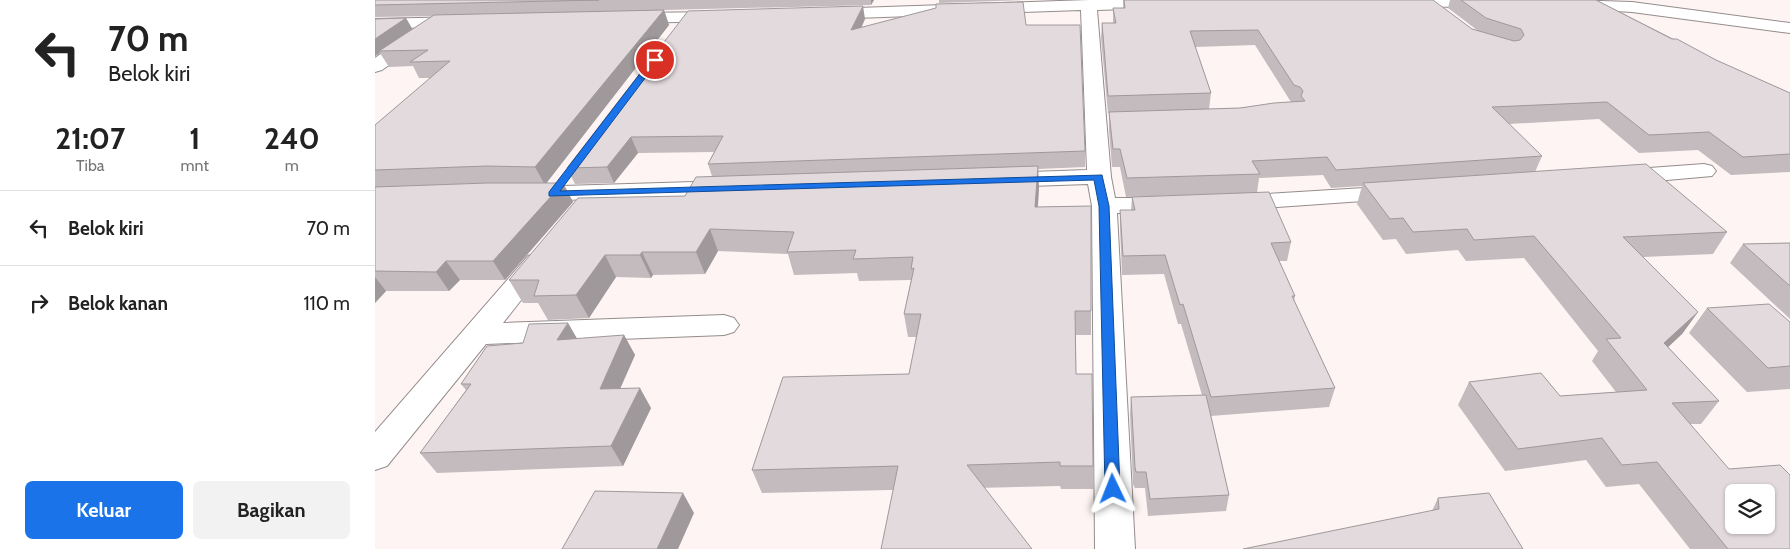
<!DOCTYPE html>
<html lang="id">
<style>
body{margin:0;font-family:Cabin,sans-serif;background:#f2f2f2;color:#222;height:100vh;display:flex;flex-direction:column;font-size:19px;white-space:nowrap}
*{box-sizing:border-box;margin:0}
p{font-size:16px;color:#767676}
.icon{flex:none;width:28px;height:28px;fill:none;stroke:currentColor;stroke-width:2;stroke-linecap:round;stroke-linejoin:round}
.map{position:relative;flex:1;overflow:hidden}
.drawer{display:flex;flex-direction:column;background:#fff;width:375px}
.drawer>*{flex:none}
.top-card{background:#fff;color:#222;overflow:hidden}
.controls{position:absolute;left:1350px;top:484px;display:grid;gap:10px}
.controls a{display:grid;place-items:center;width:50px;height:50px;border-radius:8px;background:#fff;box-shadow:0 1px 4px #0004;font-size:25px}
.pin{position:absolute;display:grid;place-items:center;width:42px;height:42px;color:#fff;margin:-21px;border:2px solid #fff;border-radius:50%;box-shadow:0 1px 5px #0007}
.me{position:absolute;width:55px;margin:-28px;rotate:358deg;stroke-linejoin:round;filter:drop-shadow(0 0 4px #0008)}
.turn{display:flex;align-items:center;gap:18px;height:105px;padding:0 25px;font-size:22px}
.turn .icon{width:65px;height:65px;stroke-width:2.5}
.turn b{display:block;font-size:35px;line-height:42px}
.eta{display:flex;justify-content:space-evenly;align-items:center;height:85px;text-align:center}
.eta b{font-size:30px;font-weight:800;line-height:35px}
.cta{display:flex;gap:10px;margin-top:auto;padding:10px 25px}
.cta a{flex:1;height:58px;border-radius:8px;background:#1a73e8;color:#fff;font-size:20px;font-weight:800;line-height:58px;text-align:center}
.cta a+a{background:#f2f2f2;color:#222}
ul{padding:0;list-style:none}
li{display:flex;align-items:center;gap:15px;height:75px;padding:0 25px;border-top:1px solid #e0e0e0}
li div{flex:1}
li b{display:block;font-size:19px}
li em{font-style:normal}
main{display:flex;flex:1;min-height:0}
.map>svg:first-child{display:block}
</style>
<main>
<section class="drawer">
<div class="top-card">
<div class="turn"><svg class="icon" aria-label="left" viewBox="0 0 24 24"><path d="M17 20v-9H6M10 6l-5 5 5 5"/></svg><div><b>70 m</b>Belok kiri</div></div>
</div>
<div class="eta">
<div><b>21:07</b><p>Tiba</p></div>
<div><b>1</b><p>mnt</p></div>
<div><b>240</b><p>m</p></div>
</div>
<ul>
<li><svg class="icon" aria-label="left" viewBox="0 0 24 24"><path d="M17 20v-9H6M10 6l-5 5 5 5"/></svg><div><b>Belok kiri</b></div><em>70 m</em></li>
<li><svg class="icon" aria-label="right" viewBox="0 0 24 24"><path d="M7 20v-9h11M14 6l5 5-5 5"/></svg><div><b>Belok kanan</b></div><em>110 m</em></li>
</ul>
<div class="cta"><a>Keluar</a><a>Bagikan</a></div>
</section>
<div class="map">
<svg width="1415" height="549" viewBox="0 0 1415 549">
<rect width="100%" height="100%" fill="#fdf4f3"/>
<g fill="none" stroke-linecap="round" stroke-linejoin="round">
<defs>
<g id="minor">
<polygon points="714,0 792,0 794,3 792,6 786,8 722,10 736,177 740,198 792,198 801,200 804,205 801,210 792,212 742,213 760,549 720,549 717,206 713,184 625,187 617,185 613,180 617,175 625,173 712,170 706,10 452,19 446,17 444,14 446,11 452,9"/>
<polygon points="1004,0 1118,0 1120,3 1118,6 1112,8 1012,5 1006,3"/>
<polygon points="1195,0 1257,2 1415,23 1415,33 1257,12 1189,8 1187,5 1189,2"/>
<polygon points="346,12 352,13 354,17 352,21 254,23 248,22 246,18 248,14 254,13"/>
<polygon points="86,17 92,18 94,22 92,26 0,29 0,19"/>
<polygon points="40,33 46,34 49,38 46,42 7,70 0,72 0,58 34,34"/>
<polygon points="1329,164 1337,166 1341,171 1337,176 1247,184 1239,182 1235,177 1239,172 1247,170"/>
<polygon points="352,181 360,183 364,188 360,193 352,195 155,201 146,199 143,194 146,189 155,187"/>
<polygon points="1022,186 1031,188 1034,193 1031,198 860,210 851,208 848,203 851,198 860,196"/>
<polygon points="163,253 173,256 176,262 128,323 349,315 359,318 364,325 359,332 349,335 111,344 12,466 0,470 0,432 153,256"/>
</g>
</defs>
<use href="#minor" stroke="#958c8c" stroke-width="2"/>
<use href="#minor" fill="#fff" fill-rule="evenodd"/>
</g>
<g fill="#c3bbbe" fill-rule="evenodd">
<polygon points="0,0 499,0 496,5 289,10 294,25 171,183 188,183 198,202 130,280 85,280 74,291 11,291 0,303 0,125 56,78 44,78 38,66 14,67 5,53 0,56 0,19 37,29 58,16 0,17"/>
<polygon points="564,0 648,0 564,3"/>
<path d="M 748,0 L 811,0 L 1097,29 L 1102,30 L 1073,8 L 1075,0 L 1221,0 L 1341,60 L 1415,93 L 1415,172 L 1356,175 L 1323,150 L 1264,153 L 1224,119 L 1134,124 L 1167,156 L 1160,172 L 1352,232 L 1338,254 L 1268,257 L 1323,312 L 1307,334 L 1293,347 L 1344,401 L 1326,424 L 1315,424 L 1415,549 L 1315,549 L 1264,484 L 1231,487 L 1211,460 L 1130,471 L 1083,405 L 1094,382 L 1185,396 L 1241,392 L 1217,361 L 1223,351 L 1149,258 L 1091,261 L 1083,250 L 1031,254 L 1021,239 L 1008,240 L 982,204 L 987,186 L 956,188 L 948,175 L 884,178 L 882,193 L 916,242 L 912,261 L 904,261 L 920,296 L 919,301 L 960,388 L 954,407 L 836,416 L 854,495 L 851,511 L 773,516 L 770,488 L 760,488 L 758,484 L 755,414 L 756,397 L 827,395 L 806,324 L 803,324 L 789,274 L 747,275 L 745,228 L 745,210 L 756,210 L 757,197 L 850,194 L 751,197 L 745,167 L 737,167 L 734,130 L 734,113 L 733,113 L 726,38 L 727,23 L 738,23 L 738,8 L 748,8 ZM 880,45 L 916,102 L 865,108 L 834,109 L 836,93 L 820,47 Z"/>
<polygon points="490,19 486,28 651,25 710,151 710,167 663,169 664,188 663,207 716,311 716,335 701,335 701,374 718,466 718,489 686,489 685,486 387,493 377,470 534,374 542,337 533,337 529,314 536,280 484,281 482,273 419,275 413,254 343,251 330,274 278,275 276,278 241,277 214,318 173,320 163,303 148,303 134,280 310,196 337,176 333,164 339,152 263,153 239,183 200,184 192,168"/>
<polygon points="1415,243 1415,319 1355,263 1368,244"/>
<polygon points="1332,308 1415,322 1415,389 1372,392 1314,333"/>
<polygon points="193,323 202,339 249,335 260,355 245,389 276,408 248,466 62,473 45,453 91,390 86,384 148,343"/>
<polygon points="1063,498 1148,549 1057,511"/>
</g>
<g fill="#9f999b">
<polygon points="496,0 499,0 496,5"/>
<polygon points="488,6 490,19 479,44 476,30"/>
<polygon points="289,10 294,25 170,185 160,167"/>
<polygon points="31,18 38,30 4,51 5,53 0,56 0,39"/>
<polygon points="256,137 263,153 239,183 232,167"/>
<polygon points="663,166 664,188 661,229 660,207"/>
<polygon points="188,183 198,202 130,280 118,261"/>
<polygon points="335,229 343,251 330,274 321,252"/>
<polygon points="267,252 278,275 276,278 265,255"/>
<polygon points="230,255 241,277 214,318 201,295"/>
<polygon points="71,261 85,280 74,291 61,272"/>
<polygon points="0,277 11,291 0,303"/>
<polygon points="1323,312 1307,334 1273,366 1289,343"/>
<polygon points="193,323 204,342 182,340"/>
<polygon points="249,335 260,355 236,409 225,389"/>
<polygon points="265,388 276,408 248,466 236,446"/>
<polygon points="308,493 319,513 303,549 282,549"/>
</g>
<g fill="#e3dadd" stroke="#9f999b" fill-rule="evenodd">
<polygon points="0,0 224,0 0,5"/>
<polygon points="749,0 1058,0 1097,29 1139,41 1145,40 1149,35 1146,29 1111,18 1086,0 1221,0 1297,39 1302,39 1341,60 1415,93 1415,154 1368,157 1334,132 1274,135 1232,102 1117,107 1167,156 961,170 952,157 877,161 885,174 752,178 745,149 738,149 734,112 865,108 899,103 930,101 926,96 928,91 925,87 919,85 883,30 815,31 836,93 733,96 727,23 741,23 738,8 750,8"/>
<polygon points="648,2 651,25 705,25 710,151 333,164 348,136 256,137 232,167 192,168 313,11 488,6 476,30 561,8 561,4"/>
<polygon points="289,10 160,167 112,166 0,170 0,125 75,61 35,62 53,50 4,51 59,15"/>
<polygon points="31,18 0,39 0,19"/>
<path d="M 1271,164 L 1352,232 L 1248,237 L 1323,312 L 1289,343 L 1344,401 L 1297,403 L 1354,469 L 1405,465 L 1415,475 L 1415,549 L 1353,549 L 1282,462 L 1247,465 L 1227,438 L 1143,449 L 1094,382 L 1166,373 L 1185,396 L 1272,390 L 1231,339 L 1246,338 L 1159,236 L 1099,240 L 1092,229 L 1038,232 L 1028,218 L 1015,219 L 988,183 ZM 1359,492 L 1391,492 L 1391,525 L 1359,525 Z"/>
<polygon points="663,166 660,207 716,206 716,311 700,311 701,374 717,374 718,466 685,466 685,462 592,465 657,549 506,549 523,466 377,470 408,377 534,374 546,314 529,314 539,268 536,269 538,257 478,259 481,250 412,252 419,232 335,229 321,252 267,252 265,255 230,255 201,295 159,296 164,280 134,280 203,198 310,196 321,177"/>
<polygon points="112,183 188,183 118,261 71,261 61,272 0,271 0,187"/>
<polygon points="894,192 916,242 896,243 920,296 917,296 960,388 836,397 808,304 805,305 790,255 748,256 745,210 760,210 757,197"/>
<polygon points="1415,243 1415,286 1368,244"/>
<polygon points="1394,304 1415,322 1415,366 1393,368 1332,308"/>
<polygon points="193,323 182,340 249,335 225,389 265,388 236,446 45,453 96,384 86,384 112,346 148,343 154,324"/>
<polygon points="831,395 854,495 775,499 771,472 761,472 760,467 756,397"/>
<polygon points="220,491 308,493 282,549 187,549"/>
<polygon points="1114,493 1148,549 868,549 1064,509 1063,498"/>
</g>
<polygon fill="#1a73e8" stroke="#114b97" points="280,57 283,58 283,61 185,191 727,175 734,206 745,489 743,494 738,496 732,494 730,489 724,206 719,180 174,196 174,192 277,58"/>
</svg>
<div class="controls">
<a><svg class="icon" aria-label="layers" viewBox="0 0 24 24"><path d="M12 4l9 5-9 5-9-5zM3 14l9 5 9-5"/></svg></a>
</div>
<div class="pin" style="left:280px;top:60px;background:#d93025"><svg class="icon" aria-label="arrive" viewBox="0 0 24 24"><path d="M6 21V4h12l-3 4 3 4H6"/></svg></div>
<svg class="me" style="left:738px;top:489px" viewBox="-20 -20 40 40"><path d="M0-17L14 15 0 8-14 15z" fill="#1a73e8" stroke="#fff" stroke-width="4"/></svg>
</div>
</main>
